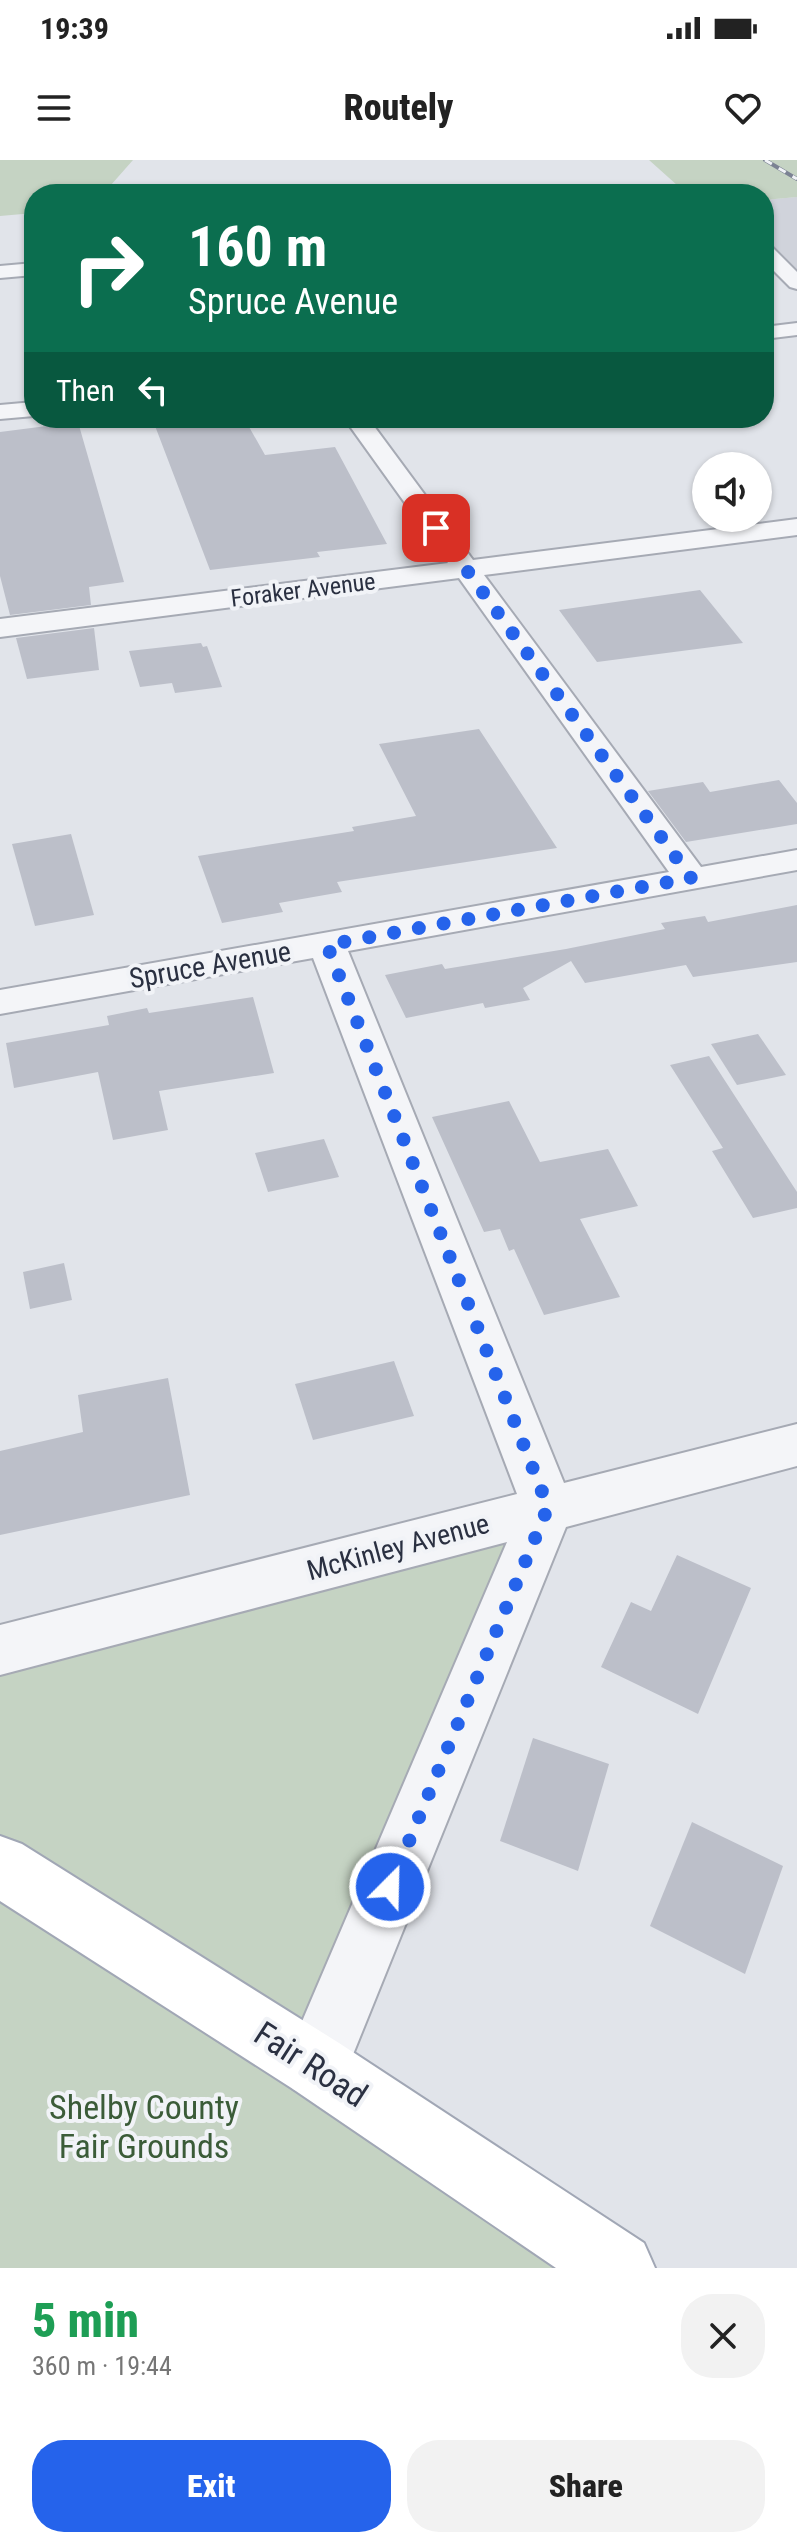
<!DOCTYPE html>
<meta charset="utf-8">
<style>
body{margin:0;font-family:"Roboto Condensed",sans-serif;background:#f2f2f2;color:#222;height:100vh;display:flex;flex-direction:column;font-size:30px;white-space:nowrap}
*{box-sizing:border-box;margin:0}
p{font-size:26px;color:#767676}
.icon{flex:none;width:44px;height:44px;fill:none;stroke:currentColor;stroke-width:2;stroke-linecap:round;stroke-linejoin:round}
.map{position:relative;height:2108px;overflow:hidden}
.sheet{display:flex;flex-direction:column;background:#fff;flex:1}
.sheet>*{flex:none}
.guide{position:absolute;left:24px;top:24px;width:750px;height:244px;border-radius:32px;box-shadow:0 2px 6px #0004;background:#0b6e4f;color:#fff;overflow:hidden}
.buttons{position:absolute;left:692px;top:292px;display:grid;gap:16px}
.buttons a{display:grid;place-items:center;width:80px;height:80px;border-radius:50%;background:#fff;box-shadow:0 2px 6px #0004;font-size:40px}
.pin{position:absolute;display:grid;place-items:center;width:68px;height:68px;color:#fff;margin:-34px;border-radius:16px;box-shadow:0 4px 12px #0006}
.me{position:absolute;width:88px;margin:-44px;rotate:23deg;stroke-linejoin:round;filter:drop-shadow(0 0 6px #0008)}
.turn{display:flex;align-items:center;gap:28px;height:168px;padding:0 32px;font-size:36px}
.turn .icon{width:104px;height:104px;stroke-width:2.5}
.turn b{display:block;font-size:56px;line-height:68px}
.then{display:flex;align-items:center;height:76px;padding:0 32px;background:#0003;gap:16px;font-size:30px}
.round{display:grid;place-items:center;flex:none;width:84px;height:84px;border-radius:32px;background:#f2f2f2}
.summary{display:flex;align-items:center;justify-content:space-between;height:136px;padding:0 32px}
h1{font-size:48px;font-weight:800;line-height:60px;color:#1e9e55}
.button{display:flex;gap:16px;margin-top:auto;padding:16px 32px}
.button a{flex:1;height:92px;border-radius:32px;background:#2563eb;color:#fff;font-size:32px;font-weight:800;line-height:92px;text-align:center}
.button a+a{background:#f2f2f2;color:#222}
.status{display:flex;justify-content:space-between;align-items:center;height:56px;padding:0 40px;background:#fff;direction:ltr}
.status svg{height:22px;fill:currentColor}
header{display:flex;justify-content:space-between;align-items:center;height:104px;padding:0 32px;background:#fff;font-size:36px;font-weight:800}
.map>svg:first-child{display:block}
</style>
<div class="status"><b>19:39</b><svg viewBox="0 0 49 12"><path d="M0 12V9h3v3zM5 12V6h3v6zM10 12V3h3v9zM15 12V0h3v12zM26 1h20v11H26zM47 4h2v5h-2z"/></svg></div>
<header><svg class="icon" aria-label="menu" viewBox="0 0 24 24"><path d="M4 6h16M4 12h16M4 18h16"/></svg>Routely<svg class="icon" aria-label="heart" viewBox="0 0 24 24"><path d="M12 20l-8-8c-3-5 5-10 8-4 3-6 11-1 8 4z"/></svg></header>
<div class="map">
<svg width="797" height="2108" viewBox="0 0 797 2108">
<rect width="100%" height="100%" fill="#e1e4ea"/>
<polygon fill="#d0d3db" points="797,37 797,123 764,90 764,40"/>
<g fill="#c5d3c3">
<polygon points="0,0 133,0 103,34 34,34 34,53 0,56"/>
<polygon points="649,0 797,0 797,37 764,40 764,34 687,34"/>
<polygon points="548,1347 316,1906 619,2108 0,2108 0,1490"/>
</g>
<g fill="#bcbfc9">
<polygon points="152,258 244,258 265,295 335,287 387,384 317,392 320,397 210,410"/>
<polygon points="78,262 124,422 89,427 91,445 10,455 0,416 0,272"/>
<polygon points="700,430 743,483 597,502 559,450"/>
<polygon points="94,468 99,510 27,519 16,478"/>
<polygon points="201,483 203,487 207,486 222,527 175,533 172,523 140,527 129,491"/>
<polygon points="479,569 557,688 337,722 342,732 279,743 283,752 222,763 198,696 354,671 352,667 416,656 379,584"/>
<polygon points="779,620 797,643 797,664 686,682 648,631 703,622 710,632"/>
<polygon points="71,674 94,755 35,766 12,684"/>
<polygon points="797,745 797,802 693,817 686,805 585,823 571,801 523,828 530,840 485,848 483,843 406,858 385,815 442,804 445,809 566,789 665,769 661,763 705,756 708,762"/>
<polygon points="253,837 274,913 159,931 168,970 113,980 98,912 14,928 6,883 109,865 107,856 147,848 149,853"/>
<polygon points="758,874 786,915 737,925 711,884"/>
<polygon points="709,896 797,1032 797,1048 753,1058 712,991 723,988 670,905"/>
<polygon points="509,941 540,1002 608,989 638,1046 580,1059 620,1137 544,1155 514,1089 509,1091 500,1069 484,1072 432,957"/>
<polygon points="324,979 339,1017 268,1032 255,993"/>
<polygon points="64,1103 72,1140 30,1149 23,1112"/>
<polygon points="394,1201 414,1256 313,1280 295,1224"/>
<polygon points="168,1218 190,1335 0,1375 0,1291 83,1272 78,1235"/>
<polygon points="677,1395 751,1428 698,1554 601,1507 631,1442 651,1451"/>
<polygon points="533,1578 609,1604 578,1711 500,1681"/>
<polygon points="692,1662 783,1706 745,1814 650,1766"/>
</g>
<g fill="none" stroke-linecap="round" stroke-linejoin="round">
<defs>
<g id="minor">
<polygon points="764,84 771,86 797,112 797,129 790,127 764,101"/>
<polygon points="34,103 34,115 0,118 0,106"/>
<polygon points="797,163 797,175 764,179 764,167"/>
<polygon points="34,242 34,256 0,259 0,245"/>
<polygon points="344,258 368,258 473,400 797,359 797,375 484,415 701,707 797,690 797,710 348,791 564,1323 797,1264 797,1306 566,1367 339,1929 316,1939 293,1929 283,1906 507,1382 0,1515 0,1465 517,1334 313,798 0,854 0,830 669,712 459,418 0,477 0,459 448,403"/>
</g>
<polygon id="major" points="0,1676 22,1684 339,1883 644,2083 655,2108 556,2108 293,1929 0,1741"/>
</defs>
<use href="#minor" stroke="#a6aab4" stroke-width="4"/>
<use href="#major" stroke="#a1a7b5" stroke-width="4"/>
<use href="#minor" fill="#f4f5f8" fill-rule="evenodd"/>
<use href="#major" fill="#fff" fill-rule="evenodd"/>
<defs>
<polyline id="rail" points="765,0 797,19"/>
</defs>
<use href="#rail" stroke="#7b8293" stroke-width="4"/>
<use href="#rail" stroke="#f1f3f7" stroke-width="3" stroke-dasharray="8" stroke-linecap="butt"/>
</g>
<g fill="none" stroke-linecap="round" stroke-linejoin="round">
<polyline stroke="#2563eb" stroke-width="14" stroke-dasharray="0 25.2" points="390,1727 548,1347 327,785 691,718 436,368"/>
</g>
<g text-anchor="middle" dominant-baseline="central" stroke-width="8" stroke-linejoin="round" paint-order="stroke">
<g font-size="24" fill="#2a3041" stroke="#f1f3f7">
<text transform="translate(303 430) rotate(-7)">Foraker Avenue</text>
</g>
<g font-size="28" fill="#2a3041" stroke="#f1f3f7">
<text transform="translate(210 805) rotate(-10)">Spruce Avenue</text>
<text transform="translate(398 1387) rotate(-15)">McKinley Avenue</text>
</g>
<g font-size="34" fill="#2a3041" stroke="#f1f3f7">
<text transform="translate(311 1904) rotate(33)">Fair Road</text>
</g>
<g font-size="34" fill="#3b5c38" stroke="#f1f3f7">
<text x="144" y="1947">Shelby County<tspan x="144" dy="39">Fair Grounds</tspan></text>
</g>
</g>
</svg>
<div class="buttons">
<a><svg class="icon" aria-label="sound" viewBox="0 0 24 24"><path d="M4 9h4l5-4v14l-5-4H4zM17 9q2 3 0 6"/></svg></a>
</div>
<div class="pin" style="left:436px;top:368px;background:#d93025"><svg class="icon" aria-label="arrive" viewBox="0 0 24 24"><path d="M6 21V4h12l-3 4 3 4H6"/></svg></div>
<svg class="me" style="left:390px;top:1727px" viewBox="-20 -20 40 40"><circle r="17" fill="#2563eb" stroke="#fff" stroke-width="3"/><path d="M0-11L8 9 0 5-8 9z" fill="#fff"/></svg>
<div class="guide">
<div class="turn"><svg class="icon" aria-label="right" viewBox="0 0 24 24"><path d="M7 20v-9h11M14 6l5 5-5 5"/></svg><div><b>160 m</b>Spruce Avenue</div></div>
<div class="then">Then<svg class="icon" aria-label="left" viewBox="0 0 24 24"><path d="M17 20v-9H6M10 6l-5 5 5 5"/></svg></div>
</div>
</div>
<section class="sheet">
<div class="summary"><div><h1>5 min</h1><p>360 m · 19:44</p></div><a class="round"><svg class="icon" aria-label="close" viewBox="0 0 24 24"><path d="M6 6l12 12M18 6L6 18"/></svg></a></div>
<div class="button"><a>Exit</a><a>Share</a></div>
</section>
